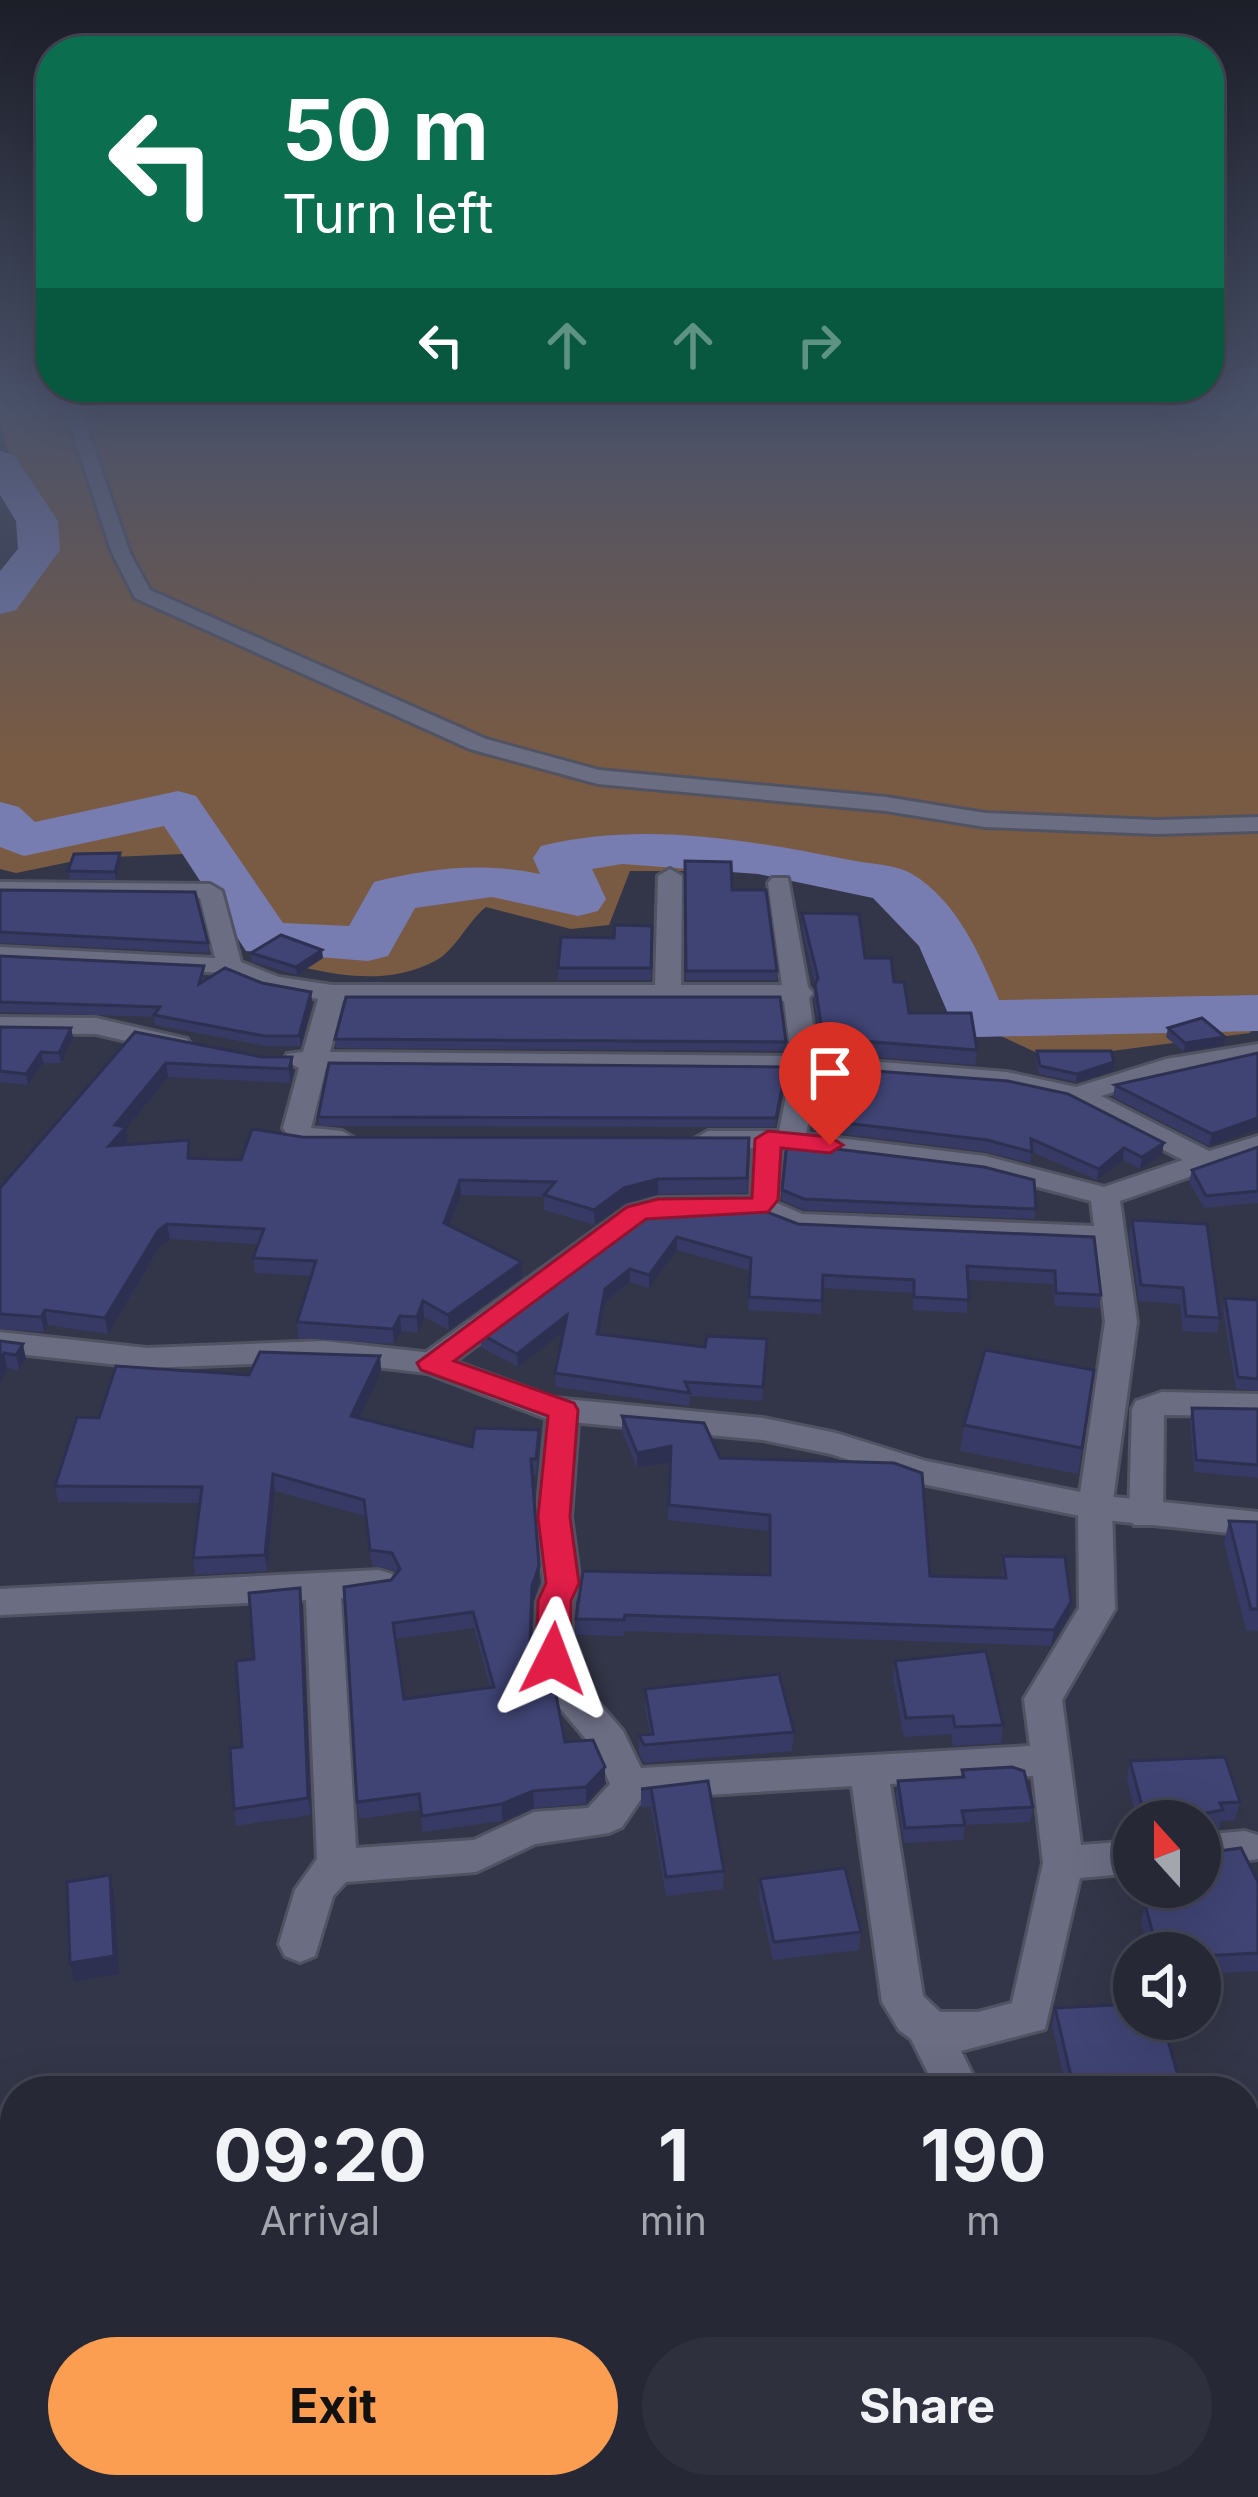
<!DOCTYPE html>
<style>
body{margin:0;font-family:Inter,sans-serif;background:#2e303e;color:#f1f3f6;height:100vh;display:flex;flex-direction:column;font-size:45px;white-space:nowrap}
*{box-sizing:border-box;margin:0}
p{font-size:39px;color:#a4a6ad}
.icon{flex:none;width:66px;height:66px;fill:none;stroke:currentColor;stroke-width:2;stroke-linecap:round;stroke-linejoin:round}
.map{position:relative;flex:1;overflow:hidden}
.drawer{position:absolute;left:0px;top:2076px;width:1260px;height:423px;display:flex;flex-direction:column;background:#262836;border-radius:48px 48px 0 0;box-shadow:0 12px 48px #0002,0 0 0 3px #424451}
.drawer>*{flex:none}
.guide{position:absolute;left:36px;top:36px;width:1188px;height:366px;border-radius:48px;box-shadow:0 12px 48px #0002,0 0 0 3px #424451;background:#0b6e4f;color:#fff;overflow:hidden}
.needle{width:78px;rotate:339deg}
.tools{position:absolute;left:1113px;top:1800px;display:grid;gap:24px}
.tools a{display:grid;place-items:center;width:108px;height:108px;border-radius:50%;background:#262836;box-shadow:0 12px 48px #0002,0 0 0 3px #424451;font-size:60px}
.pin{position:absolute;display:grid;place-items:center;width:102px;height:102px;color:#fff;margin:-123px -51px;border-radius:50% 50% 50% 0;rotate:-45deg;box-shadow:0 0 12px #0007}
.pin .icon{rotate:45deg}
.me{position:absolute;width:132px;margin:-66px;rotate:3deg;stroke-linejoin:round;filter:drop-shadow(0 0 9px #0008)}
.turn{display:flex;align-items:center;gap:42px;height:252px;padding:0 48px;font-size:54px}
.turn .icon{width:156px;height:156px;stroke-width:2.5}
.turn b{display:block;font-size:84px;line-height:102px}
.lanes{display:flex;align-items:center;height:114px;padding:0 48px;background:#0003;justify-content:center;gap:60px;direction:ltr}
.lanes .off{opacity:.35}
.eta{display:flex;justify-content:space-evenly;align-items:center;height:204px;text-align:center}
.eta b{font-size:72px;font-weight:700;line-height:84px}
.primary-button{display:flex;gap:24px;margin-top:auto;padding:24px 48px}
.primary-button a{flex:1;height:138px;border-radius:72px;background:#fb9e51;color:#111;font-size:48px;font-weight:700;line-height:138px;text-align:center}
.primary-button a+a{background:#2e303e;color:#f1f3f6}
.map>svg:first-child{display:block}
</style>
<div class="map">
<svg width="1258" height="2497" viewBox="0 0 1258 2497">
<rect width="100%" height="100%" fill="#333648"/>
<path fill="#795b44" d="M 0,407 L 1258,407 L 1258,1015 L 1250,1033 L 1050,1059 L 958,1016 L 937,961 L 890,897 L 761,871 L 630,871 L 609,925 L 571,929 L 486,907 C 468,921 455,951 435,961 C 379,991 309,971 253,952 L 206,853 L 89,858 L 16,873 L 0,869 L 0,611 C 104,499 0,507 0,407 Z"/>
<g fill="none" stroke-linecap="round" stroke-linejoin="round">
<g fill="#777db1" fill-rule="evenodd">
<polygon points="0,451 14,455 58,521 60,550 16,610 0,614 0,571 18,549 16,521 0,495"/>
<path d="M 178,791 L 196,796 L 283,923 L 349,926 L 374,882 C 430,868 484,862 540,874 L 533,858 L 541,846 C 643,821 748,840 850,860 C 868,864 896,864 912,874 C 957,901 980,955 999,1000 L 1258,995 L 1258,1031 L 977,1037 L 956,1032 L 919,946 L 873,898 L 758,874 L 622,864 L 592,869 L 606,899 L 598,911 L 578,916 L 492,897 L 415,908 L 388,956 L 368,961 L 246,951 L 164,826 L 24,856 L 0,847 L 0,802 L 19,807 L 35,822 Z"/>
</g>
<defs>
<g id="street">
<polygon points="64,407 80,407 130,553 150,590 486,739 599,770 886,797 985,813 1157,820 1258,817 1258,831 1157,834 985,827 886,811 598,784 470,749 135,598 112,553"/>
<path d="M 670,869 L 682,876 L 681,985 L 782,985 L 768,883 L 772,878 L 788,878 L 808,987 L 813,993 L 809,998 L 818,1057 L 1007,1072 L 1076,1087 L 1166,1059 L 1258,1044 L 1258,1060 L 1170,1074 L 1101,1096 L 1209,1151 L 1258,1136 L 1258,1153 L 1120,1201 L 1137,1322 L 1112,1507 L 1115,1609 L 1062,1700 L 1081,1845 L 1134,1841 L 1134,1873 L 1080,1878 L 1045,2029 L 961,2051 L 981,2091 L 937,2091 L 911,2039 L 899,2030 L 882,2002 L 852,1786 L 641,1799 L 622,1827 L 609,1833 L 535,1844 L 476,1872 L 346,1882 L 333,1896 L 315,1956 L 300,1962 L 285,1956 L 279,1944 L 295,1890 L 317,1859 L 306,1600 L 0,1615 L 0,1589 L 379,1570 L 392,1574 L 397,1583 L 392,1592 L 341,1598 L 356,1848 L 474,1840 L 534,1812 L 588,1808 L 610,1784 L 595,1750 L 549,1695 L 535,1659 L 537,1602 L 544,1583 L 537,1517 L 547,1410 L 551,1402 L 575,1402 L 579,1410 L 571,1517 L 580,1583 L 573,1602 L 571,1659 L 578,1679 L 623,1731 L 641,1768 L 1030,1746 L 1024,1699 L 1079,1608 L 1078,1507 L 1105,1322 L 1096,1245 L 797,1232 L 754,1215 L 660,1216 L 647,1219 L 443,1370 L 421,1370 L 416,1363 L 421,1356 L 627,1207 L 659,1198 L 751,1197 L 753,1148 L 708,1147 L 694,1139 L 708,1131 L 779,1131 L 791,1072 L 326,1068 L 311,1128 L 342,1131 L 356,1139 C 343,1153 312,1149 294,1145 L 283,1128 L 299,1068 L 284,1060 L 287,1054 L 303,1052 L 318,999 L 264,989 L 226,973 L 0,963 L 0,947 L 215,958 L 200,898 L 0,896 L 0,882 L 210,884 L 222,891 L 241,962 L 279,977 L 332,985 L 655,985 L 658,876 ZM 343,1001 L 784,1001 L 791,1056 L 330,1052 ZM 818,1073 L 1007,1088 L 1068,1101 L 1183,1160 L 1104,1187 L 985,1156 L 806,1134 ZM 782,1148 L 984,1173 L 1091,1201 L 1094,1226 L 802,1214 L 777,1203 ZM 1033,1776 L 1043,1863 L 1012,2003 L 978,2012 L 940,2012 L 923,1996 L 890,1784 Z"/>
<polygon points="0,1017 96,1018 187,1039 191,1045 178,1053 96,1034 0,1033"/>
<polygon points="1162,1392 1258,1394 1258,1416 1164,1415 1163,1516 1158,1525 1134,1525 1129,1516 1132,1409 1136,1401"/>
<polygon points="1245,1831 1258,1835 1258,1859 1200,1867 1200,1835"/>
<rect x="1245" y="2249" width="13" height="44"/>
<polygon points="1123,2484 1173,2484 1177,2497 1127,2497"/>
</g>
<polygon id="secondary" points="0,1332 147,1348 324,1341 432,1353 554,1398 763,1418 836,1433 926,1461 1095,1495 1258,1512 1258,1536 1095,1519 922,1484 831,1454 763,1440 550,1420 427,1373 324,1361 147,1368 0,1352"/>
</defs>
<use href="#street" stroke="#515363" stroke-width="6"/>
<use href="#secondary" stroke="#515363" stroke-width="6"/>
<use href="#street" fill="#6b6e83" fill-rule="evenodd"/>
<use href="#secondary" fill="#6b6e83" fill-rule="evenodd"/>
</g>
<g fill="#373a64" fill-rule="evenodd">
<polygon points="121,860 116,880 70,879 68,871"/>
<polygon points="685,861 777,971 777,980 686,980"/>
<polygon points="0,890 208,943 209,953 0,943 0,944"/>
<polygon points="802,913 865,958 894,982 909,1013 977,1050 975,1065 822,1053 814,999 815,983 802,928"/>
<polygon points="652,926 651,980 558,980 558,968 614,938"/>
<polygon points="251,953 323,958 297,975 252,962"/>
<polygon points="0,956 205,977 204,981 262,983 311,992 312,1003 301,1046 265,1046 155,1025 154,1017 0,1012"/>
<polygon points="0,1027 71,1028 73,1038 61,1063 43,1063 28,1085 0,1082"/>
<polygon points="1168,1028 1224,1045 1184,1052 1166,1037"/>
<polygon points="135,1032 262,1057 292,1057 293,1072 290,1083 168,1077 126,1129 128,1141 125,1145 191,1158 241,1160 302,1137 749,1138 747,1193 658,1194 624,1203 595,1225 544,1210 544,1197 461,1195 450,1226 522,1262 522,1277 449,1330 424,1317 418,1333 401,1331 394,1344 298,1338 297,1322 311,1276 255,1273 253,1258 258,1244 170,1239 160,1246 108,1334 48,1325 44,1332 0,1329 0,1188"/>
<polygon points="335,1039 786,1042 786,1051 336,1048"/>
<polygon points="1037,1051 1114,1062 1113,1071 1076,1082 1039,1074 1036,1059"/>
<polygon points="1258,1053 1258,1129 1209,1146 1113,1097 1115,1085"/>
<polygon points="786,1067 775,1127 319,1126 318,1117"/>
<polygon points="822,1067 1162,1154 1140,1169 1123,1160 1097,1180 1032,1152 1030,1163 986,1152 811,1130"/>
<polygon points="787,1143 1036,1209 1034,1219 803,1210 782,1200"/>
<polygon points="1258,1147 1258,1203 1204,1208 1189,1182 1192,1170"/>
<polygon points="649,1210 798,1224 1094,1237 1101,1295 1099,1308 1055,1306 1053,1284 968,1280 967,1313 913,1310 913,1293 822,1288 821,1314 748,1310 751,1271 677,1250 649,1288 630,1282 605,1302 600,1334 705,1347 767,1339 762,1401 690,1396 689,1406 556,1387 555,1373 564,1331 518,1367 481,1347 481,1334"/>
<polygon points="1132,1220 1220,1318 1217,1333 1183,1331 1180,1304 1139,1301 1129,1235"/>
<polygon points="1225,1298 1258,1300 1258,1391 1236,1389 1223,1310"/>
<polygon points="0,1341 26,1359 19,1370 7,1368 0,1384"/>
<path d="M 380,1356 L 381,1372 L 359,1418 L 472,1447 L 539,1446 L 536,1475 L 532,1475 L 539,1582 L 532,1602 L 531,1645 L 565,1742 L 605,1783 L 586,1804 L 534,1808 L 502,1821 L 423,1832 L 420,1810 L 359,1819 L 357,1802 L 391,1580 L 396,1574 L 393,1570 L 372,1566 L 365,1516 L 275,1491 L 267,1571 L 195,1575 L 193,1558 L 200,1503 L 58,1502 L 55,1486 L 99,1418 L 249,1375 ZM 474,1628 L 490,1687 L 404,1699 L 396,1639 Z"/>
<polygon points="1094,1370 1078,1474 960,1451 964,1425"/>
<polygon points="1192,1408 1258,1409 1258,1478 1194,1472 1190,1420"/>
<polygon points="622,1416 720,1458 930,1576 1002,1578 1003,1556 1068,1617 1051,1646 625,1631 624,1636 576,1635 576,1619 770,1575 769,1531 668,1520 670,1462 637,1468 622,1431"/>
<polygon points="1229,1521 1258,1522 1258,1631 1246,1630 1224,1542"/>
<polygon points="302,1605 311,1815 236,1826 234,1809 254,1659"/>
<polygon points="895,1661 1003,1725 1001,1743 953,1746 951,1734 904,1737 893,1679"/>
<polygon points="645,1689 794,1732 792,1751 644,1763 639,1753 639,1735 650,1734 645,1707"/>
<polygon points="1130,1761 1240,1802 1235,1820 1221,1821 1219,1829 1200,1831 1200,1821 1137,1821 1127,1779"/>
<polygon points="962,1770 1033,1807 1030,1822 965,1825 963,1840 904,1843 896,1796 898,1781 961,1777"/>
<polygon points="708,1781 724,1871 723,1889 666,1896 651,1807 641,1807 641,1789"/>
<polygon points="1205,1853 1258,1882 1258,1971 1200,1974 1200,1953 1149,1953 1141,1922 1145,1904 1158,1903 1154,1887 1200,1887"/>
<polygon points="760,1879 861,1932 859,1950 773,1960 759,1897"/>
<polygon points="1055,2008 1180,2083 1177,2091 1067,2091 1052,2026"/>
</g>
<g fill="#2d3051">
<polygon points="120,853 121,860 116,880 115,872"/>
<polygon points="322,950 323,958 297,975 296,967"/>
<polygon points="311,992 312,1003 301,1046 299,1036"/>
<polygon points="71,1028 73,1038 61,1063 59,1053"/>
<polygon points="1225,1037 1224,1045 1184,1052 1185,1043"/>
<polygon points="41,1052 43,1063 28,1085 26,1074"/>
<polygon points="292,1057 293,1072 290,1083 289,1069"/>
<polygon points="1114,1062 1113,1071 1076,1082 1077,1074"/>
<polygon points="166,1063 168,1077 126,1129 128,1141 112,1161 109,1146 115,1125"/>
<polygon points="1258,1118 1258,1129 1209,1146 1212,1134"/>
<polygon points="1164,1143 1162,1154 1140,1169 1142,1157"/>
<polygon points="1124,1148 1123,1160 1097,1180 1099,1169"/>
<polygon points="658,1179 658,1194 624,1203 595,1225 594,1210 624,1188"/>
<polygon points="460,1180 461,1195 445,1238 444,1223"/>
<polygon points="167,1224 170,1239 160,1246 108,1334 105,1318 158,1231"/>
<polygon points="677,1237 677,1250 649,1288 649,1275"/>
<polygon points="522,1262 522,1277 449,1330 448,1315"/>
<polygon points="630,1269 630,1282 605,1302 597,1347 597,1334 605,1289"/>
<polygon points="423,1301 424,1317 418,1333 417,1317"/>
<polygon points="45,1310 48,1325 44,1332 41,1317"/>
<polygon points="567,1315 568,1328 518,1367 517,1354"/>
<polygon points="400,1316 401,1331 394,1344 393,1329"/>
<polygon points="23,1344 26,1359 19,1370 16,1355"/>
<polygon points="4,1353 7,1368 0,1384 0,1361"/>
<polygon points="380,1356 381,1372 353,1432 351,1416"/>
<polygon points="671,1446 670,1462 637,1468 637,1453"/>
<polygon points="273,1474 275,1491 267,1571 265,1555"/>
<polygon points="539,1566 539,1582 532,1602 530,1659 532,1586"/>
<polygon points="300,1588 302,1605 311,1815 308,1798"/>
<polygon points="1071,1602 1068,1617 1051,1646 1054,1630"/>
<polygon points="605,1767 605,1783 586,1804 586,1787"/>
<polygon points="533,1791 534,1808 502,1821 502,1804"/>
<polygon points="110,1875 114,1893 119,1974 74,1982 70,1963"/>
</g>
<g fill="#404474" stroke="#2d3051" stroke-width="3" fill-rule="evenodd">
<polygon points="120,853 115,872 68,871 74,854"/>
<polygon points="685,861 731,862 732,890 766,890 777,971 686,971"/>
<polygon points="0,890 195,892 208,943 0,932"/>
<polygon points="802,913 859,914 865,958 891,958 894,982 904,982 909,1013 971,1013 977,1050 823,1038 815,984 818,978"/>
<polygon points="615,925 652,926 651,968 558,968 561,937 614,938"/>
<polygon points="281,935 322,950 296,967 251,953"/>
<polygon points="0,956 204,966 199,984 225,968 262,983 311,992 299,1036 264,1036 154,1015 160,1007 0,1002"/>
<polygon points="346,997 780,997 786,1042 335,1039"/>
<polygon points="1202,1018 1225,1037 1185,1043 1168,1028"/>
<polygon points="0,1027 71,1028 59,1053 41,1052 26,1074 0,1071"/>
<polygon points="135,1032 262,1057 292,1057 289,1069 166,1063 115,1125 126,1127 109,1146 189,1140 188,1158 241,1160 252,1129 302,1137 749,1138 747,1178 658,1179 624,1188 594,1210 544,1195 555,1182 460,1180 444,1223 522,1262 448,1315 423,1301 417,1317 400,1316 393,1329 297,1322 316,1261 253,1258 264,1229 167,1224 158,1231 105,1318 45,1310 41,1317 0,1314 0,1188"/>
<polygon points="1037,1051 1111,1051 1114,1062 1077,1074 1040,1066"/>
<polygon points="1258,1053 1258,1118 1212,1134 1115,1085"/>
<polygon points="329,1063 786,1067 776,1118 318,1117"/>
<polygon points="822,1067 1008,1081 1068,1094 1164,1143 1142,1157 1124,1148 1099,1169 1031,1139 1032,1152 987,1140 812,1119"/>
<polygon points="787,1143 984,1167 1034,1180 1036,1209 804,1199 782,1190"/>
<polygon points="1258,1147 1258,1191 1206,1196 1192,1170"/>
<polygon points="754,1207 798,1224 1094,1237 1101,1295 1056,1293 1055,1271 967,1266 969,1300 914,1297 914,1280 823,1275 822,1301 749,1297 751,1258 677,1237 649,1275 630,1269 605,1289 597,1334 705,1347 707,1336 767,1339 763,1387 685,1382 690,1393 555,1373 567,1315 517,1354 481,1334 649,1210 661,1208"/>
<polygon points="1132,1220 1207,1224 1220,1318 1186,1316 1183,1288 1141,1285"/>
<polygon points="1225,1298 1258,1300 1258,1379 1238,1377"/>
<polygon points="0,1341 23,1344 16,1355 4,1353 0,1361"/>
<polygon points="985,1350 1094,1370 1082,1448 964,1425"/>
<path d="M 260,1352 L 380,1356 L 351,1416 L 472,1447 L 475,1428 L 539,1430 L 536,1459 L 531,1459 L 539,1566 L 532,1586 L 530,1643 L 556,1695 L 565,1742 L 593,1740 L 605,1767 L 586,1787 L 533,1791 L 502,1804 L 422,1816 L 419,1794 L 357,1802 L 344,1587 L 391,1580 L 400,1569 L 392,1553 L 370,1550 L 364,1500 L 273,1474 L 265,1555 L 193,1558 L 202,1487 L 55,1486 L 77,1417 L 99,1418 L 116,1366 L 249,1375 ZM 473,1612 L 494,1687 L 404,1699 L 393,1623 Z"/>
<polygon points="1192,1408 1258,1409 1258,1465 1196,1460"/>
<polygon points="622,1416 704,1423 720,1458 894,1463 922,1473 930,1576 1006,1578 1003,1556 1065,1557 1071,1602 1054,1630 625,1615 624,1620 576,1619 583,1571 770,1575 770,1515 669,1505 671,1446 637,1453"/>
<polygon points="1229,1521 1258,1522 1258,1609 1251,1609"/>
<polygon points="300,1588 308,1798 234,1809 230,1748 242,1747 236,1661 254,1659 249,1593"/>
<polygon points="986,1651 1003,1725 955,1727 953,1716 906,1718 895,1661"/>
<polygon points="779,1674 794,1732 644,1745 639,1735 653,1734 645,1689"/>
<polygon points="1225,1757 1240,1802 1220,1803 1223,1810 1201,1814 1200,1846 1200,1821 1146,1821 1130,1761"/>
<polygon points="1012,1767 1024,1771 1033,1807 962,1811 965,1825 905,1828 898,1781 964,1777 962,1770"/>
<polygon points="708,1781 724,1871 666,1877 651,1788 641,1789"/>
<polygon points="1241,1848 1258,1882 1258,1953 1200,1956 1200,1953 1158,1953 1145,1904 1167,1903 1163,1887 1200,1887 1200,1849 1205,1853"/>
<polygon points="845,1868 861,1932 774,1942 760,1879"/>
<polygon points="110,1875 114,1956 70,1963 67,1882"/>
<polygon points="1134,2004 1134,2019 1162,2019 1180,2083 1074,2089 1055,2008"/>
</g>
<linearGradient id="sky" x2="0" y2="1"><stop stop-color="#1c1e28"/><stop offset="0.54" stop-color="#4a526a"/><stop offset="1" stop-color="#4a526a" stop-opacity="0"/></linearGradient>
<rect width="1258" height="757" fill="url(#sky)"/>
<polygon fill="#e11d48" stroke="#92132f" stroke-width="3" points="768,1131 830,1137 843,1145 830,1153 781,1148 778,1200 768,1212 646,1219 454,1361 574,1403 578,1410 570,1517 579,1583 571,1601 570,1659 553,1671 541,1668 536,1659 538,1601 546,1583 538,1517 548,1416 421,1370 417,1363 627,1207 658,1199 752,1198 755,1139"/>
</svg>
<div class="tools">
<a><svg class="needle" viewBox="-14 -14 28 28"><path d="M0-13l5 13h-10z" fill="#e53935"/><path d="M0 13l5-13h-10z" fill="#a4a6ad"/></svg></a>
<a><svg class="icon" aria-label="sound" viewBox="0 0 24 24"><path d="M4 9h4l5-4v14l-5-4H4zM17 9q2 3 0 6"/></svg></a>
</div>
<div class="pin" style="left:830px;top:1145px;background:#d93025"><svg class="icon" aria-label="arrive" viewBox="0 0 24 24"><path d="M6 21V4h12l-3 4 3 4H6"/></svg></div>
<svg class="me" style="left:553px;top:1659px" viewBox="-20 -20 40 40"><path d="M0-17L14 15 0 8-14 15z" fill="#e11d48" stroke="#fff" stroke-width="4"/></svg>
<div class="guide">
<div class="turn"><svg class="icon" aria-label="left" viewBox="0 0 24 24"><path d="M17 20v-9H6M10 6l-5 5 5 5"/></svg><div><b>50 m</b>Turn left</div></div>
<div class="lanes"><svg class="icon" aria-label="left" viewBox="0 0 24 24"><path d="M17 20v-9H6M10 6l-5 5 5 5"/></svg><svg class="icon off" aria-label="ahead" viewBox="0 0 24 24"><path d="M12 20V5M6 11l6-6 6 6"/></svg><svg class="icon off" aria-label="ahead" viewBox="0 0 24 24"><path d="M12 20V5M6 11l6-6 6 6"/></svg><svg class="icon off" aria-label="right" viewBox="0 0 24 24"><path d="M7 20v-9h11M14 6l5 5-5 5"/></svg></div>
</div>
<section class="drawer">
<div class="eta">
<div><b>09:20</b><p>Arrival</p></div>
<div><b>1</b><p>min</p></div>
<div><b>190</b><p>m</p></div>
</div>
<div class="primary-button"><a>Exit</a><a>Share</a></div>
</section>
</div>
